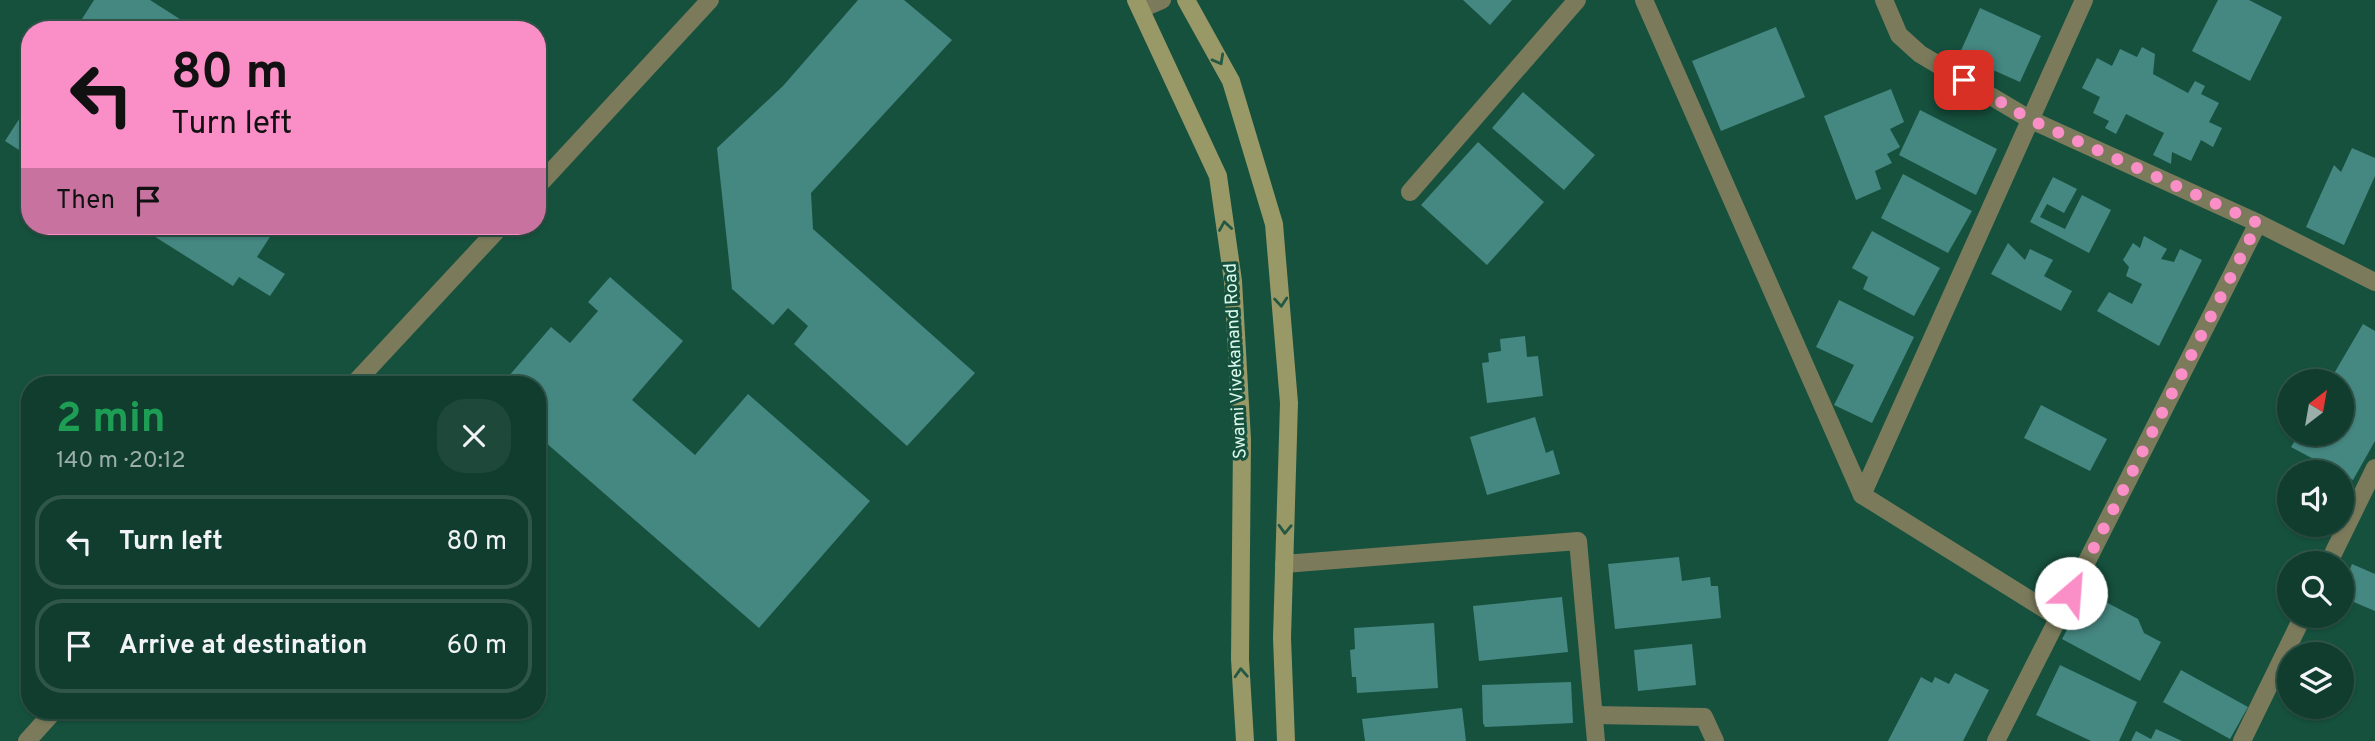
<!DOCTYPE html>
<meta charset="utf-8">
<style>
body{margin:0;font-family:Overpass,sans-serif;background:#1e483a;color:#f1f3f6;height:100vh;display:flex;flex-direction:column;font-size:26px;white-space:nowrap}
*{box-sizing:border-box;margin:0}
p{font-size:23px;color:#9caeaa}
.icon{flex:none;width:38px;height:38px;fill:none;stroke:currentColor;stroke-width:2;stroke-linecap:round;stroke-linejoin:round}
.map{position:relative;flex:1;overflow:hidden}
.drawer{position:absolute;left:21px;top:376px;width:525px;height:343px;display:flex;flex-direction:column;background:#103d2e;border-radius:28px;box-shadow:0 2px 5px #0004,0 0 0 2px #30564a}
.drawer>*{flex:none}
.banner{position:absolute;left:21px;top:21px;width:525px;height:214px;border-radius:28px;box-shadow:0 2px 5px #0004,0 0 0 2px #30564a;background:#fa8fc8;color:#111;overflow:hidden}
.needle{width:46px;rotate:31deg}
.fabs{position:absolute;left:2277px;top:369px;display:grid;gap:14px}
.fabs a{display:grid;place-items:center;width:77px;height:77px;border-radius:50%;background:#103d2e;box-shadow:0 2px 5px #0004,0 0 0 2px #30564a;font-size:35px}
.pin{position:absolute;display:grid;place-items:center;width:60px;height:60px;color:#fff;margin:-30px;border-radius:14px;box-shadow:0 4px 10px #0006}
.me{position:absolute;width:77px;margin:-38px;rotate:27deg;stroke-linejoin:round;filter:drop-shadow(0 0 5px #0008)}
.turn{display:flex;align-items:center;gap:24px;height:147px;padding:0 35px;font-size:32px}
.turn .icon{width:91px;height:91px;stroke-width:2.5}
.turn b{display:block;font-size:49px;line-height:60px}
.then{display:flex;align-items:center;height:66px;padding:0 35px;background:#0003;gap:14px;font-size:26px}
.round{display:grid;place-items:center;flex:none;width:74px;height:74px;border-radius:28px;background:#1e483a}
.overview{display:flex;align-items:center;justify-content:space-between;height:119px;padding:0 35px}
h1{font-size:42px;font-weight:700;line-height:52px;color:#1e9e55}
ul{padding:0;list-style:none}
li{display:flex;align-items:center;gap:21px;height:94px;margin:0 14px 10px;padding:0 21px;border:4px solid #30564a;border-radius:28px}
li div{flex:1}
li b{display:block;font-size:26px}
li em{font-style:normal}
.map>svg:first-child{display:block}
</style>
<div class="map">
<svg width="2375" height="741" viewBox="0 0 2375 741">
<rect width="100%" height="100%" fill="#16513e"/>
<g fill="#458781">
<polygon points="94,0 150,0 197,30 75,30"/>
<polygon points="858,0 904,0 952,40 811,193 813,229 975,373 907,446 794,344 808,326 788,308 773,325 732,289 717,148 783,86"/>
<polygon points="1463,0 1512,0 1490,25"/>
<polygon points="2218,0 2249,0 2282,17 2250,81 2192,51"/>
<polygon points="1980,8 2041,36 2020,82 1959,55"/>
<polygon points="1776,27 1805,97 1721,131 1692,61"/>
<polygon points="2142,47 2155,54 2153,74 2188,93 2195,81 2205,86 2201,94 2219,103 2209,122 2222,128 2213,147 2201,140 2191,161 2172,152 2171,164 2153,155 2164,133 2126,114 2116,134 2105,128 2109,121 2093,113 2100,97 2082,88 2097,58 2112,66 2120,49 2137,57"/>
<polygon points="1891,89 1904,122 1890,129 1900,147 1887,154 1892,163 1875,171 1881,189 1856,200 1824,116"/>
<polygon points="1523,92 1595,155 1564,190 1492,128"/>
<polygon points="30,102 30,157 5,141"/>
<polygon points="1920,110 1997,149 1976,195 1899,155"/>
<polygon points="1478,142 1544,202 1487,265 1421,205"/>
<polygon points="2352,148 2375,158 2375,176 2344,245 2306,227 2334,165 2341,172"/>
<polygon points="1903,174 1972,211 1948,253 1881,218"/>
<polygon points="2053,177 2077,189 2064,213 2047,204 2040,217 2065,229 2082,195 2111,210 2089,253 2030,222"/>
<polygon points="138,226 277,226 257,257 285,274 270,296 239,277 233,286"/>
<polygon points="1872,231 1940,268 1914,316 1863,289 1868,277 1852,268"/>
<polygon points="2144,236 2167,249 2161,259 2174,262 2180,249 2202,260 2159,346 2097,311 2109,292 2132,304 2142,284 2126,276 2129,267 2123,260 2133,243 2140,248"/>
<polygon points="2008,243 2025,260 2030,249 2053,260 2044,276 2072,291 2061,311 1991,274"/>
<polygon points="610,277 683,341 632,400 695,455 748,394 870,501 759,628 537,435 537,385 512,385 516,380 508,377 551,327 570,343 598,311 588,302"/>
<polygon points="1839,300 1914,337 1872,423 1834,405 1854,365 1816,347"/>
<polygon points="2363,324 2375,331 2375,441 2353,480 2291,447 2299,434 2342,434 2342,382 2329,382"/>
<polygon points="1525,336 1527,357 1538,356 1543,396 1487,403 1482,363 1489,362 1488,353 1501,351 1500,339"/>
<polygon points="2041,405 2107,439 2090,471 2024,438"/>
<polygon points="1535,417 1546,453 1553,450 1560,474 1487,495 1470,437"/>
<polygon points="1679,557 1682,581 1710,577 1711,586 1718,586 1721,618 1615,629 1608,564"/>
<polygon points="2352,564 2375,574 2375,611 2342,597 2342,589"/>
<polygon points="2087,592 2138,619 2144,633 2161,642 2140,681 2062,639"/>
<polygon points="1562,597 1568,652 1479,661 1473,606"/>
<polygon points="1434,623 1438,688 1357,693 1356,677 1352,677 1350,650 1355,649 1354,628"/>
<polygon points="1692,644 1696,685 1638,691 1634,650"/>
<polygon points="2060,665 2137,702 2119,741 2091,741 2036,715"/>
<polygon points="2181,670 2248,707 2230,739 2163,702"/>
<polygon points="1955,673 1989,690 1963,741 1888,741 1921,677 1932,683 1935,677 1949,684"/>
<polygon points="1571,682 1573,723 1485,727 1483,723 1482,685"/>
<polygon points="1462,708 1466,741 1365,741 1362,719"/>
<polygon points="2156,729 2182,741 2131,741 2136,731 2151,739"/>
</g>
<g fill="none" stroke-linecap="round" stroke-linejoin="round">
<g stroke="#7b7b5c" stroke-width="18">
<polyline points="1644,0 1862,495 2084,0"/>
<polyline points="1884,0 1899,35 1920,54 2031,120 2258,223 2375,282"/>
<polyline points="1141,9 1162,0"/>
<polyline points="1410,192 1577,0"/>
<polyline points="1862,495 2059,618"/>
<polyline points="1284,564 1578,541 1596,741"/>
<polyline points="2328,564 2375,468"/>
<polyline points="1594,715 1704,717 1715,741"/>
<polyline points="1996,741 2258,223"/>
<polyline points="2242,741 2303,616"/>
</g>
<g stroke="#7b7b5c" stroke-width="18">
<polyline points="537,187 710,0"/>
<polyline points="353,385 501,226"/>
<polyline points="27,741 55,710"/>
</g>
<g stroke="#999867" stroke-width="18">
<polyline points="1136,0 1218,176 1233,281 1242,440 1240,659 1245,741"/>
<polyline points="1186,0 1231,81 1274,224 1289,403 1282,638 1286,741"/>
</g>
</g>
<defs><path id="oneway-chevron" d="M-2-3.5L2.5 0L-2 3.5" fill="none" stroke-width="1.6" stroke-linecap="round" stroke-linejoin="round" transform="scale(1.75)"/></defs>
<g stroke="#235842">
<use href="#oneway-chevron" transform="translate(1219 60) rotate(61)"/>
<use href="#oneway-chevron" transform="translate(1225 226) rotate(-99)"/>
<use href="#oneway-chevron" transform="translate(1281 302) rotate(85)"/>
<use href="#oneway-chevron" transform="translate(1285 529) rotate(92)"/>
<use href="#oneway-chevron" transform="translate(1241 673) rotate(-93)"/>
</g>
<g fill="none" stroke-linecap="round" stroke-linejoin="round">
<polyline stroke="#fa8fc8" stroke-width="12" stroke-dasharray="0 21.6" points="1964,80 2031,120 2258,223 2071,593"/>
</g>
<g text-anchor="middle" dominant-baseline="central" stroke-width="6" stroke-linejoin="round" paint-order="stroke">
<g font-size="18" fill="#dbf8ec" stroke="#16513e">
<text transform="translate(1236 361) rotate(-93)">Swami Vivekanand Road</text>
</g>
</g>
</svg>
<div class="fabs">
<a><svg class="needle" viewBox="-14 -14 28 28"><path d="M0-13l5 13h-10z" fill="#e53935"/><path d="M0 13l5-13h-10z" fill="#9caeaa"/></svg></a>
<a><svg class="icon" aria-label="sound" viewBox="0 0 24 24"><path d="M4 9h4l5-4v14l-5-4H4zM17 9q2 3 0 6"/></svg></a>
<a><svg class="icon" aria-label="search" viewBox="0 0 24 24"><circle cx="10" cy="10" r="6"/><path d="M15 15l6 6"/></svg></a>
<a><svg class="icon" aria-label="layers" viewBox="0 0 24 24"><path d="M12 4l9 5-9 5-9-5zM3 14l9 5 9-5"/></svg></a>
</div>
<div class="pin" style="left:1964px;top:80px;background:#d93025"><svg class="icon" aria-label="arrive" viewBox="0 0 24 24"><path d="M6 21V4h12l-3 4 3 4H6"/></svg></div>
<svg class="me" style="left:2071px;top:593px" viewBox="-20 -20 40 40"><circle r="19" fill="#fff"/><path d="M0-13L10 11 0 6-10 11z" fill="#fa8fc8"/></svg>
<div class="banner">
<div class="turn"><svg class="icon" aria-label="left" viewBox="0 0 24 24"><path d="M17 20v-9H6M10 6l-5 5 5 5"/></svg><div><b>80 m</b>Turn left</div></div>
<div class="then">Then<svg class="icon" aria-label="arrive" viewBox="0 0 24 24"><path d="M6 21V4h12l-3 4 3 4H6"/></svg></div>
</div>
<section class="drawer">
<div class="overview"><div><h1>2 min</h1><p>140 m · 20:12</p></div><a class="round"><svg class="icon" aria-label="close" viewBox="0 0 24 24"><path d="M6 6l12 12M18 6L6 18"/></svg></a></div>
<ul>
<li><svg class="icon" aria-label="left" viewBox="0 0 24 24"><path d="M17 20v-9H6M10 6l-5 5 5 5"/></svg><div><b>Turn left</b></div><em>80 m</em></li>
<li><svg class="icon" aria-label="arrive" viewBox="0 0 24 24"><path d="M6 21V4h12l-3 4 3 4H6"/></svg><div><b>Arrive at destination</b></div><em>60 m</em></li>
</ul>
</section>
</div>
